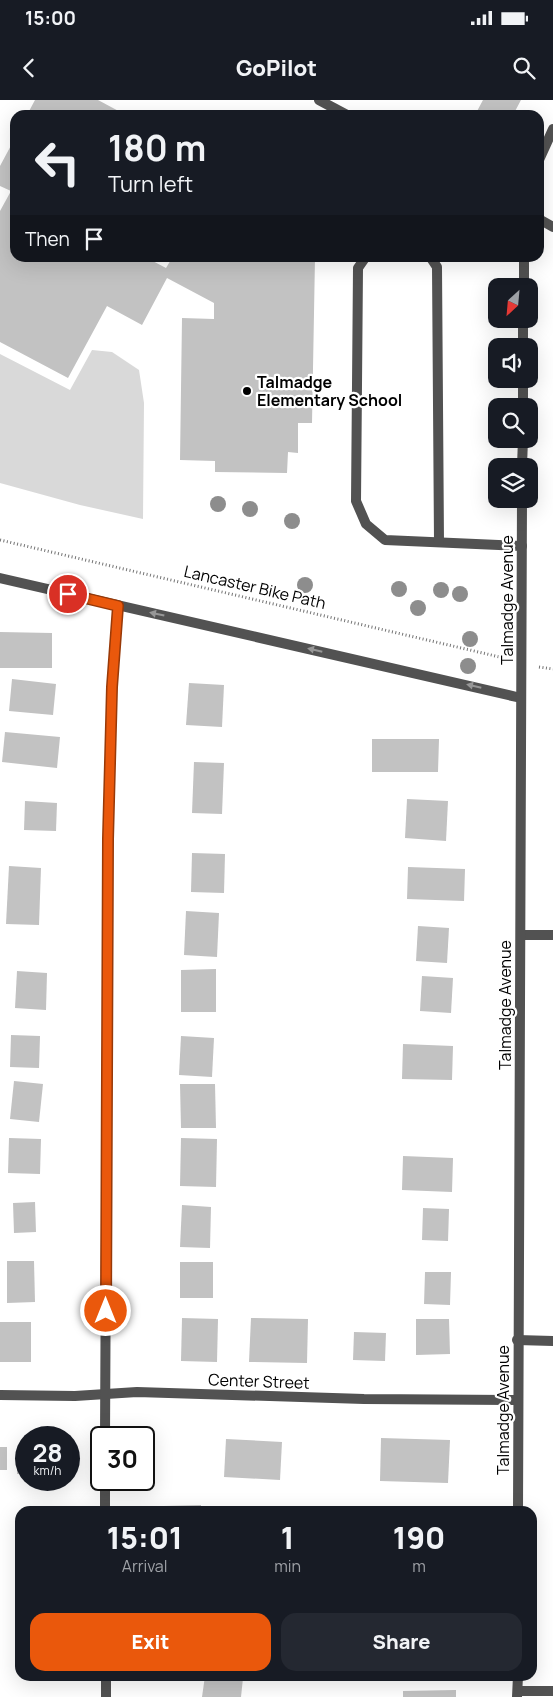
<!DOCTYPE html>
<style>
body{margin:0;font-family:Manrope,sans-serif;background:#242831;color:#f1f3f6;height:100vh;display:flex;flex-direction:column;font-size:19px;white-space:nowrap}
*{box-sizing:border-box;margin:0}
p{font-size:16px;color:#9ea1a6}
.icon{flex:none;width:28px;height:28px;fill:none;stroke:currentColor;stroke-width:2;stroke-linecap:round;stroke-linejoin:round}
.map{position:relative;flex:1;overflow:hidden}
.drawer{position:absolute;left:15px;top:1406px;width:522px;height:175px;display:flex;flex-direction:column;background:#171b24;border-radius:15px;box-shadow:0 5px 20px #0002}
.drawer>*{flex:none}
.top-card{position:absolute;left:10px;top:10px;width:534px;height:152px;border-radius:15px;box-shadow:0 5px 20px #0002;background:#171b24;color:#f1f3f6;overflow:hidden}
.needle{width:32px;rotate:206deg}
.tools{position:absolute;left:488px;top:178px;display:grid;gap:10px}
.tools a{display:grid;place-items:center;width:50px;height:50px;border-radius:10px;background:#171b24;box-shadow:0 5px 20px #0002;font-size:25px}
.speed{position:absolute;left:15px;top:1326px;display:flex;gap:10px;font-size:25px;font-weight:700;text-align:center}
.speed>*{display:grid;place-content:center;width:65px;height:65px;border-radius:50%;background:#171b24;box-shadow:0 5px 20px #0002;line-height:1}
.speed small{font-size:12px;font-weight:400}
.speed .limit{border:2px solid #111;border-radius:8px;background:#fff;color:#111}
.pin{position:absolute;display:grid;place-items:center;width:42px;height:42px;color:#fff;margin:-21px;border:2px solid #fff;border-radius:50%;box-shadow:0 1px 5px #0007}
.me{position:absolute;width:55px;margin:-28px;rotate:0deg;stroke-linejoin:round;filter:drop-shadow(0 0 4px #0008)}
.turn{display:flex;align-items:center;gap:18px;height:105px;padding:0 15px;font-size:22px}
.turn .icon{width:65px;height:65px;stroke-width:2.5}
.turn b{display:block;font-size:35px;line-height:42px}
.then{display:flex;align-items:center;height:48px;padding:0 15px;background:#0003;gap:10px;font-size:19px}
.eta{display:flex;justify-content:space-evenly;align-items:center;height:85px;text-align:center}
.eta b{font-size:30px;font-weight:800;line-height:35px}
.primary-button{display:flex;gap:10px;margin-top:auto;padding:10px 15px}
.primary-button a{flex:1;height:58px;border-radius:15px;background:#ea580c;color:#fff;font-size:20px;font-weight:800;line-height:58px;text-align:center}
.primary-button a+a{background:#242831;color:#f1f3f6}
.status{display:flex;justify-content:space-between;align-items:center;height:35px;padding:0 25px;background:#171b24;direction:ltr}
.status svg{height:14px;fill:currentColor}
header{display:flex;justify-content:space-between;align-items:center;height:65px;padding:0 15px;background:#171b24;font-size:22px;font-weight:800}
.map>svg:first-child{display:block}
</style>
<div class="status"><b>15:00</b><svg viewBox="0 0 49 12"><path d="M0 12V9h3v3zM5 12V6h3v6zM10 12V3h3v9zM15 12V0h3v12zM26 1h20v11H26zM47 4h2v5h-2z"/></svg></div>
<header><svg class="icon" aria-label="back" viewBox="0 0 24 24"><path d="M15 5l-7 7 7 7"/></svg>GoPilot<svg class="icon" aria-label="search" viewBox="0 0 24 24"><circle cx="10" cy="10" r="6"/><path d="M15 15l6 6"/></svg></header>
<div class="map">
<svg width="553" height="1597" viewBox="0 0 553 1597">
<rect width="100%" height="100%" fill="#fff"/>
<polygon fill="#d9d9d9" points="92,250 112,252 139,270 144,303 143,419 80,405 0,383 0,254 70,290"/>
<g fill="#c2c2c2">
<polygon points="35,0 98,0 126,15 27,15"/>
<polygon points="483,0 521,0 513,15 475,15"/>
<polygon points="15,38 15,158 147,158 166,168 172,158 315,158 312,323 298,323 298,353 288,352 287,373 215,372 215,361 180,360 182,218 214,219 214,203 167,178 142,225 107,206 68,278 0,242 0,111 11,91 0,86 0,66"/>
<polygon points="0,532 52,533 52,568 0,568"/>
<polygon points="12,579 56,584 53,615 9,611"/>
<polygon points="189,583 224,585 222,627 186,625"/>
<polygon points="5,632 60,637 57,668 2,662"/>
<polygon points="372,639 439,639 438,672 372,672"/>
<polygon points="194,662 224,663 222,714 192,713"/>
<polygon points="407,699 448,701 446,741 405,738"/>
<polygon points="25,701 57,703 56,731 24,730"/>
<polygon points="192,753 225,754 224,793 191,792"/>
<polygon points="9,766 41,768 39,825 6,824"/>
<polygon points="408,767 465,769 464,801 407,799"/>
<polygon points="186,811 219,813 217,857 184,855"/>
<polygon points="418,826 449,828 447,863 416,861"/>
<polygon points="216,869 216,912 181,912 181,870"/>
<polygon points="17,871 47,873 46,910 15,908"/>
<polygon points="422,876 453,878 451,913 420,911"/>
<polygon points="11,935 40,936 39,968 10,967"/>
<polygon points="181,936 214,938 212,977 179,975"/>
<polygon points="403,944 453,946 452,980 402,979"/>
<polygon points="14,981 43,984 39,1022 10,1019"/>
<polygon points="180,984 215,984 216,1028 181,1028"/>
<polygon points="9,1038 41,1039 40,1074 8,1073"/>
<polygon points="181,1038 217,1039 216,1087 180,1086"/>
<polygon points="403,1056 453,1058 452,1092 402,1090"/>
<polygon points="35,1102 36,1132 14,1133 13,1103"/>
<polygon points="182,1105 211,1107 210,1148 180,1147"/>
<polygon points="423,1108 449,1109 448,1141 422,1140"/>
<polygon points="7,1161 34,1161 35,1202 7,1203"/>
<rect x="180" y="1162" width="33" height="36"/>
<polygon points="425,1172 451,1172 450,1205 424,1204"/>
<polygon points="182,1218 218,1219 217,1262 181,1261"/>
<polygon points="251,1218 308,1219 307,1263 249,1262"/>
<polygon points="416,1219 449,1219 450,1254 416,1255"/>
<rect x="0" y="1222" width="31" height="40"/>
<polygon points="354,1232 386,1233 385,1261 353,1260"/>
<polygon points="381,1338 450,1340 448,1383 380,1381"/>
<polygon points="226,1339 282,1342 280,1380 224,1377"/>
<rect x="0" y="1347" width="7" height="23"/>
<polygon points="18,1351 26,1351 26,1374 17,1374"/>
<polygon points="201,1405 201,1411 163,1411 163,1406"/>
<polygon points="205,1576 243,1578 241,1597 202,1597"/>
<polygon points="456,1590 456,1597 403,1597 403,1591"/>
</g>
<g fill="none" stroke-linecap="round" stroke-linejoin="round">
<g stroke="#747474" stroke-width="3" stroke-dasharray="1 2.5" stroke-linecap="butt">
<polyline points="0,440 504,558"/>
<polyline points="539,567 553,569"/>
</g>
<g stroke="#525252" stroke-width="10">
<polyline points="365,158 358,168 356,401 366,424 385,440 522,446"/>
<polyline points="431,158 437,167 439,442"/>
<polyline points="0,478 521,598"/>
</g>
<g stroke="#525252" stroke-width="10">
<polyline points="319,0 347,15"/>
<polyline points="539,119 553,127"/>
<polyline points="521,835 553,835"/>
<polyline points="517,1240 553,1241"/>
<polyline points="0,1295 75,1296 137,1292 364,1299 518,1300"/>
<polyline points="105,1338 108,739 112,587 118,506"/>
<polyline points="105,1411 105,1380"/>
<polyline points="106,1576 106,1597"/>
<polyline points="518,1591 553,1591"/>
</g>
<g stroke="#525252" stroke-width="10">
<polyline points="539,60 553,29"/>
<polyline points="524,186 524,158"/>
<polyline points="523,246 523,219"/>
<polyline points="523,306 523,279"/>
<polyline points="522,366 523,339"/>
<polyline points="518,1411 522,399"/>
<polyline points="517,1597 518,1576"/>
</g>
</g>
<g fill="#8d8d8d">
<circle cx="218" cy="404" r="8"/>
<circle cx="250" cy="409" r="8"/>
<circle cx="292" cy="421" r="8"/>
<circle cx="305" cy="485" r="8"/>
<circle cx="399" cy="489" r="8"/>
<circle cx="441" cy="490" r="8"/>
<circle cx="460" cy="494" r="8"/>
<circle cx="418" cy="508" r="8"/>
<circle cx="470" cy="539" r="8"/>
<circle cx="468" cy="566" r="8"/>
</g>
<defs><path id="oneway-solid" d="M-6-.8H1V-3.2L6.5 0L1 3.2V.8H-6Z" transform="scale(1.25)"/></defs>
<g fill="#979797">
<use href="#oneway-solid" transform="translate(157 514) rotate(-168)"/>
<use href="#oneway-solid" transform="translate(315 550) rotate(-167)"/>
<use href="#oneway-solid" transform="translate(474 586) rotate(-167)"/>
</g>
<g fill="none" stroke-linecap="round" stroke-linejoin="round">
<defs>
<polyline id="route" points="68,494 118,506 112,587 108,739 106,1211"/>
</defs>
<use href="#route" stroke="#983908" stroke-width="12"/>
<use href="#route" stroke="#ea580c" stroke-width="9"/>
</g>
<circle fill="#000" stroke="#fff" stroke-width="2" cx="247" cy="291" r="5"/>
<g text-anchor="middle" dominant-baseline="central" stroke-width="4.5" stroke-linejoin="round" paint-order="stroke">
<g font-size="16" font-weight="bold" fill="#000" stroke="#fff" text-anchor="start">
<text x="257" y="282">Talmadge<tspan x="257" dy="18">Elementary School</tspan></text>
</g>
<g font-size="16" fill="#000" stroke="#fff">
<text transform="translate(255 487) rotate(13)">Lancaster Bike Path</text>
<text transform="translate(507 500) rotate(-90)">Talmadge Avenue</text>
<text transform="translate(505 905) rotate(-90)">Talmadge Avenue</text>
<text transform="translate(259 1281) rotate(2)">Center Street</text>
<text transform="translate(503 1310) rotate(-90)">Talmadge Avenue</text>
</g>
</g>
</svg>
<div class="tools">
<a><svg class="needle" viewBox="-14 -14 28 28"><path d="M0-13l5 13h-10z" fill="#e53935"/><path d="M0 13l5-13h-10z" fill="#9ea1a6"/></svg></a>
<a><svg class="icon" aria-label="sound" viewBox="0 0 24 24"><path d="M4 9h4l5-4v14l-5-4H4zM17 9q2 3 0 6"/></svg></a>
<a><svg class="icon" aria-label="search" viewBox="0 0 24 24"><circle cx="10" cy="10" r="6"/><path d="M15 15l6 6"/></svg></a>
<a><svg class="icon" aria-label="layers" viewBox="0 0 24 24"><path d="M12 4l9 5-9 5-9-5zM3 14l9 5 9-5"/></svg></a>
</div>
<div class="speed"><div>28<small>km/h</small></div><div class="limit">30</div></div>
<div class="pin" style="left:68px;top:494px;background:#d93025"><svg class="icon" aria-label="arrive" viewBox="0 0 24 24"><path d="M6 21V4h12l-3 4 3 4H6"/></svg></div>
<svg class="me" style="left:106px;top:1211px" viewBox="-20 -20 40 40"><circle r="17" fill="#ea580c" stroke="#fff" stroke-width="3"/><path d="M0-11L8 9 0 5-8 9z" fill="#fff"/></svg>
<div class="top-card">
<div class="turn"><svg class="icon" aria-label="left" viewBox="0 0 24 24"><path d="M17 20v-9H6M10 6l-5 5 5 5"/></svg><div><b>180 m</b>Turn left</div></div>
<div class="then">Then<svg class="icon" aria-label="arrive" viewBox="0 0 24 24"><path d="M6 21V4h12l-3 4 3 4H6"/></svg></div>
</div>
<section class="drawer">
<div class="eta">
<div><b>15:01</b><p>Arrival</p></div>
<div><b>1</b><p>min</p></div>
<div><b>190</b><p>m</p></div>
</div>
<div class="primary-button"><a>Exit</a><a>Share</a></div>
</section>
</div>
